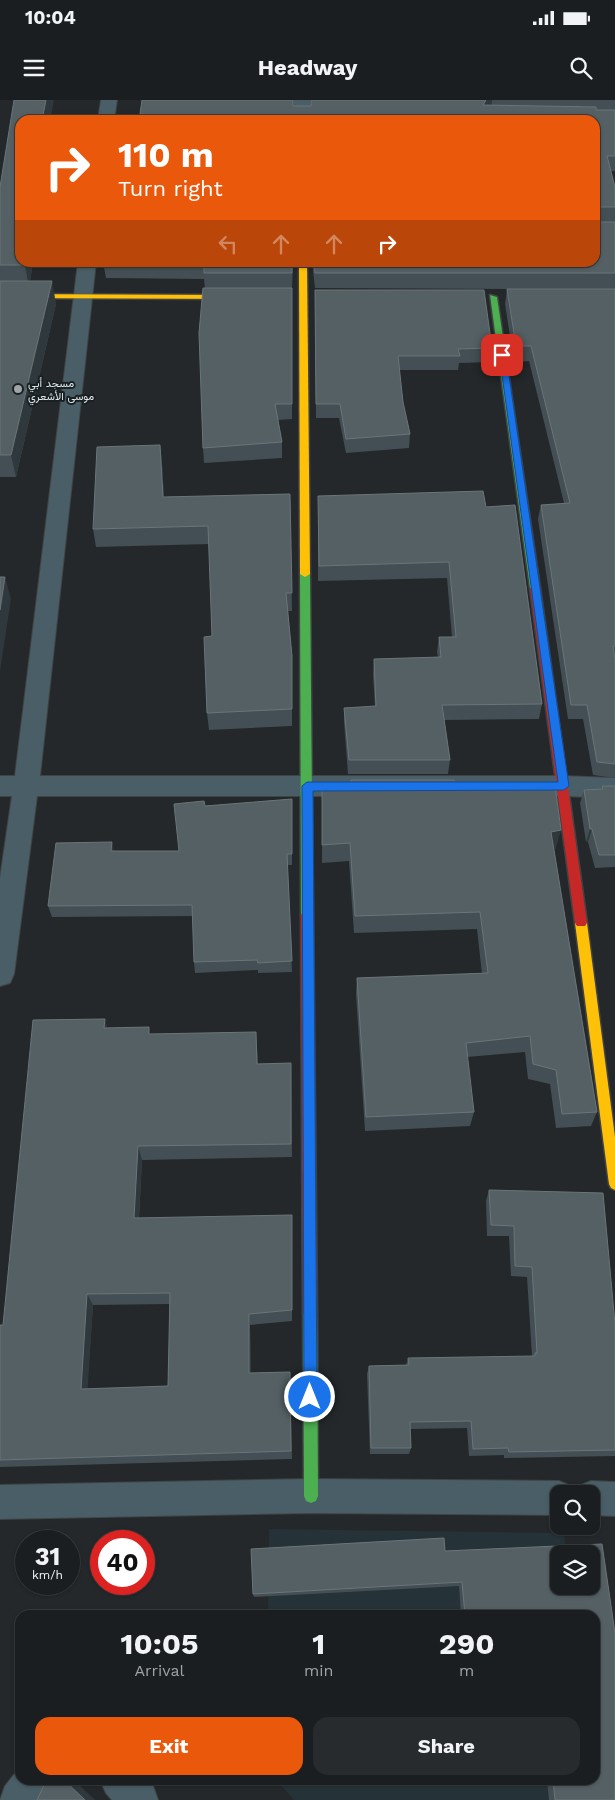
<!DOCTYPE html>
<meta charset="utf-8">
<style>
body{margin:0;font-family:"Work Sans",Vazirmatn,sans-serif;background:#282b2d;color:#f1f3f6;height:100vh;display:flex;flex-direction:column;font-size:19px;white-space:nowrap}
*{box-sizing:border-box;margin:0}
p{font-size:16px;color:#a0a2a5}
.icon{flex:none;width:28px;height:28px;fill:none;stroke:currentColor;stroke-width:2;stroke-linecap:round;stroke-linejoin:round}
.map{position:relative;flex:1;overflow:hidden}
.side{position:absolute;left:15px;top:1510px;width:585px;height:175px;display:flex;flex-direction:column;background:#1b1e20;border-radius:15px;box-shadow:0 1px 4px #0004,0 0 0 1px #393c3e}
.side>*{flex:none}
.hud{position:absolute;left:15px;top:15px;width:585px;height:152px;border-radius:15px;box-shadow:0 1px 4px #0004,0 0 0 1px #393c3e;background:#ea580c;color:#fff;overflow:hidden}
.fabs{position:absolute;left:550px;top:1385px;display:grid;gap:10px}
.fabs a{display:grid;place-items:center;width:50px;height:50px;border-radius:10px;background:#1b1e20;box-shadow:0 1px 4px #0004,0 0 0 1px #393c3e;font-size:25px}
.speed{position:absolute;left:15px;top:1430px;display:flex;gap:10px;font-size:25px;font-weight:700;text-align:center}
.speed>*{display:grid;place-content:center;width:65px;height:65px;border-radius:50%;background:#1b1e20;box-shadow:0 1px 4px #0004,0 0 0 1px #393c3e;line-height:1}
.speed small{font-size:12px;font-weight:400}
.speed .limit{border:8px solid #d22;background:#fff;color:#111}
.pin{position:absolute;display:grid;place-items:center;width:42px;height:42px;color:#fff;margin:-21px;border-radius:10px;box-shadow:0 2px 8px #0006}
.me{position:absolute;width:55px;margin:-28px;rotate:0deg;stroke-linejoin:round;filter:drop-shadow(0 0 4px #0008)}
.turn{display:flex;align-items:center;gap:18px;height:105px;padding:0 20px;font-size:22px}
.turn .icon{width:65px;height:65px;stroke-width:2.5}
.turn b{display:block;font-size:35px;line-height:42px}
.lanes{display:flex;align-items:center;height:48px;padding:0 20px;background:#0003;justify-content:center;gap:25px;direction:ltr}
.lanes .off{opacity:.35}
.eta{display:flex;justify-content:space-evenly;align-items:center;height:85px;text-align:center}
.eta b{font-size:30px;font-weight:700;line-height:35px}
.cta{display:flex;gap:10px;margin-top:auto;padding:10px 20px}
.cta a{flex:1;height:58px;border-radius:15px;background:#ea580c;color:#fff;font-size:20px;font-weight:700;line-height:58px;text-align:center}
.cta a+a{background:#282b2d;color:#f1f3f6}
.status{display:flex;justify-content:space-between;align-items:center;height:35px;padding:0 25px;background:#1b1e20;direction:ltr}
.status svg{height:14px;fill:currentColor}
header{display:flex;justify-content:space-between;align-items:center;height:65px;padding:0 20px;background:#1b1e20;font-size:22px;font-weight:700}
.map>svg:first-child{display:block}
</style>
<div class="status"><b>10:04</b><svg viewBox="0 0 49 12"><path d="M0 12V9h3v3zM5 12V6h3v6zM10 12V3h3v9zM15 12V0h3v12zM26 1h20v11H26zM47 4h2v5h-2z"/></svg></div>
<header><svg class="icon" aria-label="menu" viewBox="0 0 24 24"><path d="M4 6h16M4 12h16M4 18h16"/></svg>Headway<svg class="icon" aria-label="search" viewBox="0 0 24 24"><circle cx="10" cy="10" r="6"/><path d="M15 15l6 6"/></svg></header>
<div class="map">
<svg width="615" height="1700" viewBox="0 0 615 1700">
<rect width="100%" height="100%" fill="#24282a"/>
<g fill="#253237">
<polygon points="269,1429 564,1433 566,1454 559,1454 559,1486 571,1515 268,1515"/>
<polygon points="276,1680 585,1680 587,1700 294,1700"/>
</g>
<g fill="none" stroke-linecap="round" stroke-linejoin="round">
<defs>
<g id="street">
<polygon points="101,0 117,0 114,20 98,20"/>
<rect x="294" y="0" width="16" height="20"/>
<polygon points="78,162 96,162 40,676 563,676 615,678 615,698 563,696 37,696 14,874 10,883 0,886 0,778 12,696 0,696 0,676 15,676"/>
<polygon points="311,1379 559,1381 571,1386 574,1394 559,1394 559,1415 311,1413 0,1419 0,1385"/>
<polygon points="591,1381 615,1382 615,1416 591,1415 591,1394 576,1394 579,1386"/>
<polygon points="20,1667 20,1680 53,1680 43,1700 0,1700 5,1686"/>
<polygon points="100,1680 146,1680 153,1686 158,1700 112,1700 106,1693"/>
</g>
<g id="fast">
<polygon points="490,195 497,197 540,488 535,491 530,488"/>
<polygon points="305,471 310,474 313,815 311,818 303,818 301,815 300,474"/>
<polygon points="310,1205 315,1207 317,1212 318,1396 316,1401 311,1403 306,1401 304,1396 303,1212 305,1207"/>
</g>
<g id="slow">
<polygon points="299,162 307,162 310,474 305,477 300,474"/>
<polygon points="0,194 239,195 243,197 239,199 0,198"/>
<polygon points="581,818 585,820 587,823 615,1037 615,1090 611,1088 609,1084 575,823 577,820"/>
</g>
<g id="jam">
<polygon points="535,485 540,488 587,823 585,826 577,826 575,823 530,488"/>
<polygon points="307,810 311,812 313,815 317,1212 315,1217 310,1219 305,1217 303,1212 301,815 303,812"/>
</g>
</defs>
<use href="#street" stroke="#404344" stroke-width="2"/>
<use href="#fast" stroke="#404344" stroke-width="3"/>
<use href="#slow" stroke="#404344" stroke-width="3"/>
<use href="#jam" stroke="#404344" stroke-width="3"/>
<use href="#street" fill="#495e66" fill-rule="evenodd"/>
<use href="#fast" fill="#4caf50" fill-rule="evenodd"/>
<use href="#slow" fill="#ffc107" fill-rule="evenodd"/>
<use href="#jam" fill="#c62828" fill-rule="evenodd"/>
</g>
<g fill="#434f54" fill-rule="evenodd">
<polygon points="311,0 615,0 615,71 611,71 615,87 615,678 593,675 583,619 568,619 538,419 541,405 564,403 529,261 514,262 505,204 507,189 527,189 315,188 312,162 595,162 595,20 141,20 140,14 293,6 311,6"/>
<polygon points="20,20 33,162 30,181 56,204 16,377 0,377 0,87"/>
<polygon points="103,162 293,162 292,188 205,188 204,179 106,178"/>
<polygon points="292,188 292,319 278,320 282,342 282,358 204,363 203,348"/>
<polygon points="315,190 492,248 490,262 459,263 458,270 399,270 403,302 410,334 409,348 346,353 339,318 316,318"/>
<polygon points="160,345 162,363 164,397 290,394 292,511 288,511 292,556 292,626 209,630 207,613 212,536 209,444 96,447 93,429"/>
<polygon points="486,407 542,604 539,619 444,620 450,660 448,674 348,674 344,622 344,608 375,607 373,574 374,559 438,557 437,552 439,537 452,537 447,478 318,481 318,411"/>
<polygon points="351,680 455,689 556,748 554,749 597,1012 591,1026 556,1028 550,984 528,979 525,952 467,957 474,1012 470,1026 365,1031 356,894 357,878 482,874 477,829 354,833 349,761 322,763 322,690 351,687"/>
<polygon points="602,686 615,686 615,767 595,768 588,742 586,742 580,703 584,690 601,689"/>
<polygon points="292,699 292,765 287,765 292,872 258,873 258,870 195,873 194,862 193,816 52,817 48,806 114,751 179,751 205,706"/>
<path d="M 107,928 L 151,934 L 257,948 L 258,964 L 291,963 L 292,1057 L 142,1060 L 139,1118 L 292,1127 L 292,1221 L 250,1225 L 251,1273 L 290,1272 L 292,1359 L 0,1367 L 0,1225 L 3,1225 ZM 170,1204 L 168,1286 L 87,1289 L 93,1205 Z"/>
<polygon points="489,1090 615,1224 615,1356 504,1358 504,1355 469,1356 467,1328 410,1329 411,1348 409,1354 370,1354 367,1274 369,1266 406,1265 408,1258 532,1256 527,1177 511,1176 509,1136 487,1136 486,1101"/>
<path d="M 444,1438 L 445,1451 L 602,1444 L 615,1533 L 615,1700 L 549,1700 L 547,1680 L 595,1680 L 595,1515 L 461,1515 L 459,1486 L 254,1497 L 253,1494 L 251,1449 ZM 559,1454 L 591,1454 L 591,1486 L 559,1486 Z"/>
</g>
<g fill="#2f393d">
<polygon points="46,0 54,0 50,20 42,20"/>
<polygon points="486,0 492,0 491,13 483,5"/>
<polygon points="25,162 33,162 29,188 25,165"/>
<polygon points="52,181 56,204 16,377 11,355"/>
<polygon points="160,345 162,363 165,415 163,397"/>
<polygon points="5,477 11,499 0,571 0,510"/>
<polygon points="590,729 592,729 588,742 586,742"/>
<polygon points="561,730 556,748 546,750 551,732"/>
<polygon points="112,742 115,754 111,751"/>
<polygon points="105,919 109,935 104,928"/>
<polygon points="256,932 257,948 258,979 257,964"/>
<polygon points="138,1046 142,1060 138,1131 134,1118"/>
<polygon points="87,1194 93,1205 87,1298 81,1289"/>
<polygon points="249,1214 250,1225 251,1282 249,1273"/>
<polygon points="64,1680 74,1680 95,1700 85,1700"/>
</g>
<g fill="#546064" stroke="#6b7579" fill-rule="evenodd">
<polygon points="14,0 46,0 42,20 20,20 20,162 25,162 25,165 0,165 0,87"/>
<polygon points="142,0 293,0 293,6 311,6 311,0 486,0 483,5 596,7 596,10 615,10 615,56 607,56 615,87 615,107 597,107 597,122 615,122 615,173 315,173 314,162 595,162 595,20 142,20 143,14 140,14"/>
<polygon points="111,162 292,162 292,173 204,173 204,164"/>
<polygon points="0,181 52,181 11,355 0,355"/>
<polygon points="203,188 292,188 292,304 275,304 282,342 203,348 199,233"/>
<polygon points="507,189 615,189 615,546 613,546 615,560 615,664 597,662 587,605 571,605 541,405 570,403 531,246 516,246"/>
<polygon points="315,190 484,190 492,248 458,249 460,256 398,256 403,302 410,334 346,339 340,304 316,304"/>
<polygon points="160,345 163,397 290,394 292,493 286,493 292,556 292,609 207,613 204,537 212,536 208,426 93,429 97,347"/>
<polygon points="483,391 486,407 515,405 542,604 442,605 450,660 349,660 344,608 376,606 374,559 441,557 439,537 456,537 449,462 319,466 318,396"/>
<polygon points="0,477 5,477 0,510"/>
<polygon points="351,680 454,680 455,689 555,686 561,730 551,732 597,1012 562,1014 556,970 533,964 530,936 466,943 474,1012 366,1017 357,878 488,873 480,812 355,816 350,743 322,745 322,690 352,687"/>
<polygon points="602,686 615,686 615,755 599,755 592,729 590,729 584,690 603,689"/>
<polygon points="292,699 292,754 287,754 292,861 258,863 257,860 194,862 192,805 48,806 56,743 112,742 111,751 179,751 174,704 204,701 205,706"/>
<path d="M 105,919 L 104,928 L 149,927 L 149,934 L 256,932 L 257,964 L 291,963 L 291,1044 L 138,1046 L 134,1118 L 292,1115 L 292,1210 L 249,1214 L 249,1273 L 290,1272 L 291,1351 L 0,1360 L 0,1225 L 3,1225 L 33,920 ZM 170,1193 L 168,1286 L 81,1289 L 87,1194 Z"/>
<polygon points="489,1090 603,1093 615,1224 615,1350 509,1352 508,1348 473,1349 471,1321 410,1322 411,1348 371,1348 369,1266 409,1265 408,1258 535,1256 535,1253 537,1253 532,1167 515,1166 514,1126 491,1125"/>
<path d="M 444,1438 L 445,1451 L 602,1444 L 615,1533 L 615,1700 L 555,1700 L 553,1680 L 595,1680 L 595,1515 L 465,1515 L 462,1482 L 253,1494 L 251,1449 ZM 559,1454 L 591,1454 L 591,1486 L 559,1486 Z"/>
<polygon points="30,1680 64,1680 85,1700 37,1700 46,1681"/>
</g>
<polygon fill="#1a73e8" stroke="#114b97" points="499,253 506,255 569,686 564,690 313,691 317,1297 315,1302 310,1304 306,1302 304,1297 302,686 307,682 558,682"/>
<circle fill="#a0a5a7" stroke="#192023" stroke-width="2" cx="18" cy="289" r="5"/>
<g text-anchor="middle" dominant-baseline="central" stroke-width="4" stroke-linejoin="round" paint-order="stroke">
<g font-size="11" fill="#e3e8ea" stroke="#192023" text-anchor="start">
<text x="28" y="283">مسجد أبي<tspan x="28" dy="13">موسى الأشعري</tspan></text>
</g>
</g>
</svg>
<div class="fabs">
<a><svg class="icon" aria-label="search" viewBox="0 0 24 24"><circle cx="10" cy="10" r="6"/><path d="M15 15l6 6"/></svg></a>
<a><svg class="icon" aria-label="layers" viewBox="0 0 24 24"><path d="M12 4l9 5-9 5-9-5zM3 14l9 5 9-5"/></svg></a>
</div>
<div class="speed"><div>31<small>km/h</small></div><div class="limit">40</div></div>
<div class="pin" style="left:502px;top:255px;background:#d93025"><svg class="icon" aria-label="arrive" viewBox="0 0 24 24"><path d="M6 21V4h12l-3 4 3 4H6"/></svg></div>
<svg class="me" style="left:310px;top:1297px" viewBox="-20 -20 40 40"><circle r="17" fill="#1a73e8" stroke="#fff" stroke-width="3"/><path d="M0-11L8 9 0 5-8 9z" fill="#fff"/></svg>
<div class="hud">
<div class="turn"><svg class="icon" aria-label="right" viewBox="0 0 24 24"><path d="M7 20v-9h11M14 6l5 5-5 5"/></svg><div><b>110 m</b>Turn right</div></div>
<div class="lanes"><svg class="icon off" aria-label="left" viewBox="0 0 24 24"><path d="M17 20v-9H6M10 6l-5 5 5 5"/></svg><svg class="icon off" aria-label="ahead" viewBox="0 0 24 24"><path d="M12 20V5M6 11l6-6 6 6"/></svg><svg class="icon off" aria-label="ahead" viewBox="0 0 24 24"><path d="M12 20V5M6 11l6-6 6 6"/></svg><svg class="icon" aria-label="right" viewBox="0 0 24 24"><path d="M7 20v-9h11M14 6l5 5-5 5"/></svg></div>
</div>
<section class="side">
<div class="eta">
<div><b>10:05</b><p>Arrival</p></div>
<div><b>1</b><p>min</p></div>
<div><b>290</b><p>m</p></div>
</div>
<div class="cta"><a>Exit</a><a>Share</a></div>
</section>
</div>
